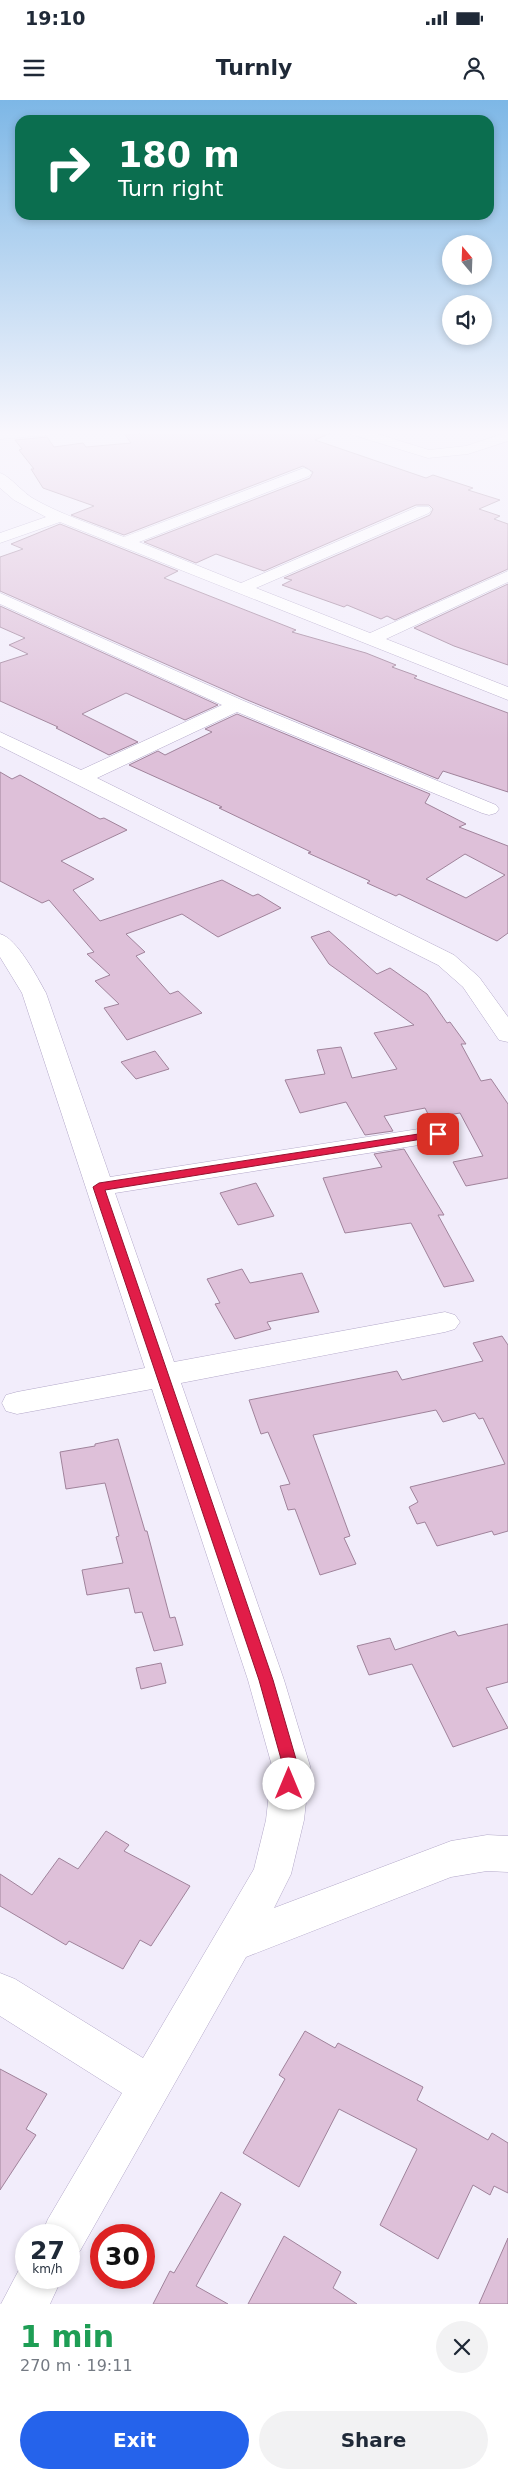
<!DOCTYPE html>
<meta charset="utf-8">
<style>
body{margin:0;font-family:"DejaVu Sans",sans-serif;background:#f2f2f3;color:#1f2937;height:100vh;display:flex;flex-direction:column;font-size:19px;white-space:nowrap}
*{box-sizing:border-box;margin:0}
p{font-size:16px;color:#747a83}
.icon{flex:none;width:28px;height:28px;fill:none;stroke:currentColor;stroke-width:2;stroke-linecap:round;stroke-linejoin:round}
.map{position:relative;height:2204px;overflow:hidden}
.details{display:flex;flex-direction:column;background:#fff;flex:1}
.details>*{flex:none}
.guide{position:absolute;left:15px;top:15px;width:479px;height:105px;border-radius:15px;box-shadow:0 2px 8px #0003;background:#0b6e4f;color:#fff;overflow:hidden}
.needle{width:32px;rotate:341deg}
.tools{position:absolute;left:442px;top:135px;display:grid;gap:10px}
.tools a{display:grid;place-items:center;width:50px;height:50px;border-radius:50%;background:#fff;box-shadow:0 2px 8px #0003;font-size:25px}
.speed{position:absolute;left:15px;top:2124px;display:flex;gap:10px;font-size:25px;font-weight:700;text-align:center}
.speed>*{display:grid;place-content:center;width:65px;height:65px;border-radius:50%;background:#fff;box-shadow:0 2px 8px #0003;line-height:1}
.speed small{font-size:12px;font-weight:400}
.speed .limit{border:8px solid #d22;background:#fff;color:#111}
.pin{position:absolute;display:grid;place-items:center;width:42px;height:42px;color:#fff;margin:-21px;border-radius:10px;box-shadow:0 2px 8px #0006}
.me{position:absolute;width:55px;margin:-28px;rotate:0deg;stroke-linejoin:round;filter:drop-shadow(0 0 4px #0008)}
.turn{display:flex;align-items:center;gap:18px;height:105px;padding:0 20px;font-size:22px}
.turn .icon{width:65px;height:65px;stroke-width:2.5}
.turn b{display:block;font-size:35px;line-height:42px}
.round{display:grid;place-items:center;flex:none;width:52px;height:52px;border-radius:26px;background:#f2f2f3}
.overview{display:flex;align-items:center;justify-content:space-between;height:85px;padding:0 20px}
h1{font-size:30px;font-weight:700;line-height:38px;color:#1e9e55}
.action{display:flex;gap:10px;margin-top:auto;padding:10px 20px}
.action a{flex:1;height:58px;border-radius:30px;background:#2563eb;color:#fff;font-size:20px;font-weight:700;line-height:58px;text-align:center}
.action a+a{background:#f2f2f3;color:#1f2937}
.status{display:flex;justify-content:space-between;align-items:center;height:35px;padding:0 25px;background:#fff;direction:ltr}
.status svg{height:14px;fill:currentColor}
header{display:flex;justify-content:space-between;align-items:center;height:65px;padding:0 20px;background:#fff;font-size:22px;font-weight:700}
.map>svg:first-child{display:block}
</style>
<div class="status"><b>19:10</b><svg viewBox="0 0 49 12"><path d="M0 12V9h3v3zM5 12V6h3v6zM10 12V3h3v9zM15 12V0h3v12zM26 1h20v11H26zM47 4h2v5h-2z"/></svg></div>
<header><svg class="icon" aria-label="menu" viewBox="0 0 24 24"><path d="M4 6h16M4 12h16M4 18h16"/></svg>Turnly<svg class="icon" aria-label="person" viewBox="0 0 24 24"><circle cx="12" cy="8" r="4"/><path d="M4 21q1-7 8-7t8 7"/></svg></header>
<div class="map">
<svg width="508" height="2204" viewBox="0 0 508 2204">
<rect width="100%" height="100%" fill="#f2edfb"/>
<g fill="#dec0d9" stroke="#a0839b" fill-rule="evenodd">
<polygon points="166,331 335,331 315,340 426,378 433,375 473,388 468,390 500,400 479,409 500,416 494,419 508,424 508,469 395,520 387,516 381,519 347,505 344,507 282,485 292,480 284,478 430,415 433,409 429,405 416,405 264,471 216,454 196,463 144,442 310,378 313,372 303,366 124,435 71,415 94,406 43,388 31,369 34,369 19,350 22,349 15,340 47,337 54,347 83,343 86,347 131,343 125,335"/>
<polygon points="60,424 178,471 164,478 296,530 292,532 366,553 396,565 392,567 417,576 414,578 508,613 508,692 443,671 438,679 245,599 0,491 0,457 23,449 11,444"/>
<polygon points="508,484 508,565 454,546 414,528"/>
<polygon points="0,506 218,605 185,620 126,593 82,614 138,642 109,655 56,628 58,627 0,601 0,563 28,554 9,545 25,538 0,527"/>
<path d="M 237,614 L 430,694 L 425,703 L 466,724 L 459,727 L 508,746 L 508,833 L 497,841 L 399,794 L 396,796 L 367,783 L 370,781 L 308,753 L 311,752 L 219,708 L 222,707 L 129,665 L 158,651 L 165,655 L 212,632 L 205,629 ZM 465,754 L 505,775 L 466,798 L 426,779 Z"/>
<polygon points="0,672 12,679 20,675 100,719 104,718 127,730 61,761 94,779 73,790 100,821 222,780 253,796 258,794 281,808 218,837 182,814 126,834 145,852 136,856 170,894 178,891 202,913 127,940 104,908 119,904 95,881 110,875 87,854 94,852 49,800 42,803 0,781"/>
<polygon points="329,831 377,874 390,868 427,894 447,923 450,922 466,944 461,944 481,981 491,979 508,1004 508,1078 466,1086 453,1062 483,1056 460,1013 430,1018 425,1008 384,1016 393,1031 365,1035 346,1002 300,1013 285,980 325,974 317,950 341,947 352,978 397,969 374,933 414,925 329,864 311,837"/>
<polygon points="155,951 169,969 136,979 121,962"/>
<polygon points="404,1049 444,1115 438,1115 474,1181 444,1187 411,1123 345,1133 323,1078 382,1067 374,1054"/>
<polygon points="256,1083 274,1116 238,1125 220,1093"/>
<polygon points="242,1169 250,1183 302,1173 319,1212 267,1222 271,1229 235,1239 215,1204 220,1203 207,1179"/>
<polygon points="502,1236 508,1245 508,1431 494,1435 492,1431 437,1446 425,1422 417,1424 409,1407 418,1402 410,1387 505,1364 483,1318 479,1319 475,1313 443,1322 436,1310 313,1335 350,1436 344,1438 356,1464 320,1475 295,1409 288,1410 280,1386 290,1384 268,1332 261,1334 249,1300 397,1271 402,1280 483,1261 473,1243"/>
<polygon points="118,1339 145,1431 147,1431 170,1518 175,1517 183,1545 154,1551 142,1512 135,1513 129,1488 87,1495 82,1470 123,1463 116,1437 119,1436 105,1383 66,1389 60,1352 95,1346 95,1344"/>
<polygon points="508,1524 508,1582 486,1588 508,1628 453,1647 412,1564 369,1575 357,1546 390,1538 395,1550 455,1531 458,1536"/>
<polygon points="161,1563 166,1583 141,1589 136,1568"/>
<polygon points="106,1731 129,1745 124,1751 190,1786 151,1846 140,1840 123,1869 69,1841 66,1845 0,1806 0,1774 32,1795 59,1758 78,1769"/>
<polygon points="305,1931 335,1948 338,1943 423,1987 417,2000 488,2040 492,2033 508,2043 508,2093 494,2086 490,2095 473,2085 438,2159 380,2125 417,2049 339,2009 299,2087 243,2053 285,1979 279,1975"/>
<polygon points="0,1969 47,1994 26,2029 36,2035 0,2090"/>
<polygon points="221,2092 241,2104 196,2186 228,2204 153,2204 170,2171 174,2173"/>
<polygon points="284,2136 341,2172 333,2188 357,2204 248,2204"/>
<polygon points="508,2138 508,2204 479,2204"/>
</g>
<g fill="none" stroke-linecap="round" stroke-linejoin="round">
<defs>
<g id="minor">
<polygon points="0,331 56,331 49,335 0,339"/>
<polygon points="348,331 368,331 429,350 466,346 508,332 508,341 468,354 428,358 350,334"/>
<path d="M 304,368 L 309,370 L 312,373 L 309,376 L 139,442 L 241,483 L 417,407 L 429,407 L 431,410 L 429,413 L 256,488 L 370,533 L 508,471 L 508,482 L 386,539 L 508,587 L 508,600 L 60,422 L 0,443 L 0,433 L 46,417 L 14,400 L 0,388 L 0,373 C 10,376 23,393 34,399 C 62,415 94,425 124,437 Z"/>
<polygon points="0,493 244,601 496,705 499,709 496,713 489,715 482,713 237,612 97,678 454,855 479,877 508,917 508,942 499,940 463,887 438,865 0,646 0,632 81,670 222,605 0,504"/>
<path d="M 0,834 C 17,838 37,877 46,893 L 110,1077 L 438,1026 L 447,1028 L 451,1034 L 447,1040 L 438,1042 L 115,1093 L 174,1262 L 445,1212 L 455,1215 L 460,1222 L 455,1229 L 445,1232 L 181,1283 L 284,1580 L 310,1666 L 304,1720 L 291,1774 L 274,1808 L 451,1741 L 487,1735 L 508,1736 L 508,1772 L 487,1771 L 451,1777 L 246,1857 L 80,2151 L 69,2156 L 69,2135 L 41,2135 L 48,2119 L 122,1993 L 0,1916 L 0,1873 L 15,1879 L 143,1958 L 254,1769 L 266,1720 L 272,1666 L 248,1580 L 152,1289 L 17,1314 L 6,1311 L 2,1303 L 6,1295 L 17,1292 L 145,1268 L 22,893 L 0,857 Z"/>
<polygon points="26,2160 26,2178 62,2178 50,2204 1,2204 23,2162"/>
</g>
</defs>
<use href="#minor" stroke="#b3a8c9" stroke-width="1"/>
<use href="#minor" fill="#fff" fill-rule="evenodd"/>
</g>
<linearGradient id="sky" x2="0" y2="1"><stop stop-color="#7db7e6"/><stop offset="0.52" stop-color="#f9f7fd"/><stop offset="1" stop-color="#f9f7fd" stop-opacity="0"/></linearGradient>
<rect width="508" height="639" fill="url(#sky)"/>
<polygon fill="#e11d48" stroke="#92132f" points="438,1031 441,1032 441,1036 105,1090 273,1580 298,1666 294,1689 289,1691 283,1689 281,1684 283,1666 259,1580 93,1087 99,1083"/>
</svg>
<div class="tools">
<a><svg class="needle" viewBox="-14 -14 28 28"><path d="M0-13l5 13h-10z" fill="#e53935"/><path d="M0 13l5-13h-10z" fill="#747a83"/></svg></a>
<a><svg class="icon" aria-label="sound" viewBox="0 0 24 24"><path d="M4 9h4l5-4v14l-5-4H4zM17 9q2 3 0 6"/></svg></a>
</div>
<div class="speed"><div>27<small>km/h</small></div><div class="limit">30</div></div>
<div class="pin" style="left:438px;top:1034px;background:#d93025"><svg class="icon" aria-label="arrive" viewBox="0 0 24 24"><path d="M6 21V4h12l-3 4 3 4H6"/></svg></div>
<svg class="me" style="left:289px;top:1684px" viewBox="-20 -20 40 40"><circle r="19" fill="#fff"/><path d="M0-13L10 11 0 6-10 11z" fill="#e11d48"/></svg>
<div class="guide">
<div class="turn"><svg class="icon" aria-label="right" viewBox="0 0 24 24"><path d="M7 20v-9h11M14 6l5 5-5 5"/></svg><div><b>180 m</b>Turn right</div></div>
</div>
</div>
<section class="details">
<div class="overview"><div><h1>1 min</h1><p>270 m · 19:11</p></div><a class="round"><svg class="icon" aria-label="close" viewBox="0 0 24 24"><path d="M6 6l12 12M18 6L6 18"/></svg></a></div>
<div class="action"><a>Exit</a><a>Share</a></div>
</section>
